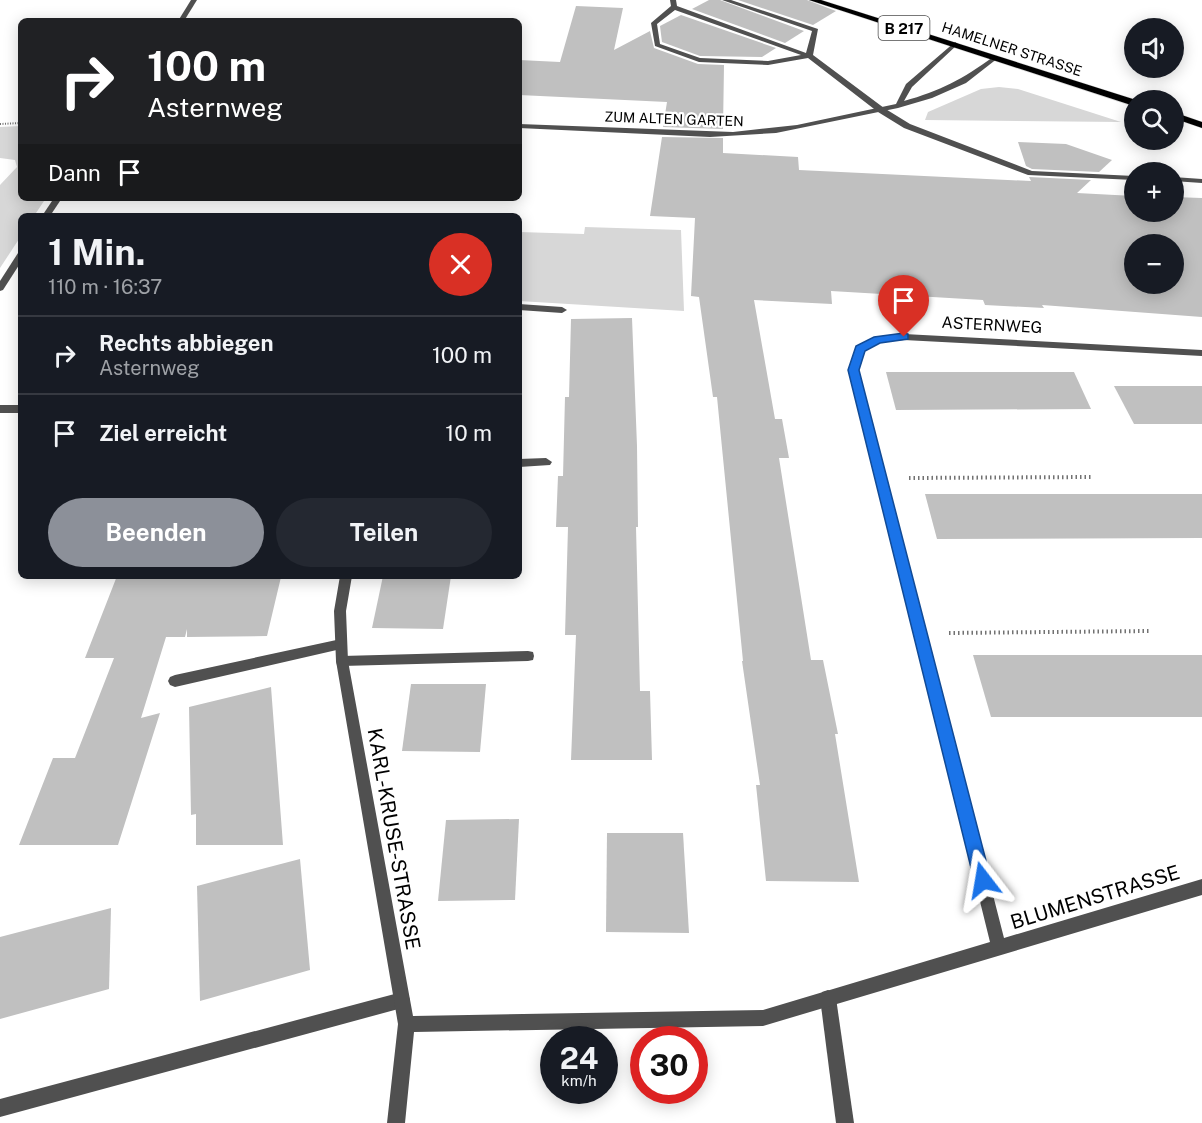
<!DOCTYPE html>
<html lang="de">
<meta charset="utf-8">
<style>
body{margin:0;font-family:"Public Sans",sans-serif;background:#242831;color:#f1f3f6;height:100vh;display:flex;flex-direction:column;font-size:22px;white-space:nowrap}
*{box-sizing:border-box;margin:0}
p{font-size:20px;color:#9ea1a6}
.icon{flex:none;width:33px;height:33px;fill:none;stroke:currentColor;stroke-width:2;stroke-linecap:round;stroke-linejoin:round}
.map{position:relative;flex:1;overflow:hidden}
.sheet{position:absolute;left:18px;top:213px;width:504px;height:366px;display:flex;flex-direction:column;background:#171b24;border-radius:9px;box-shadow:0 3px 15px #0003}
.sheet>*{flex:none}
.guide{position:absolute;left:18px;top:18px;width:504px;height:183px;border-radius:9px;box-shadow:0 3px 15px #0003;background:#202124;color:#fff;overflow:hidden}
.tools{position:absolute;left:1124px;top:18px;display:grid;gap:12px}
.tools a{display:grid;place-items:center;width:60px;height:60px;border-radius:50%;background:#171b24;box-shadow:0 3px 15px #0003;font-size:30px}
.speed{position:absolute;left:540px;top:1026px;display:flex;gap:12px;font-size:30px;font-weight:700;text-align:center}
.speed>*{display:grid;place-content:center;width:78px;height:78px;border-radius:50%;background:#171b24;box-shadow:0 3px 15px #0003;line-height:1}
.speed small{font-size:15px;font-weight:400}
.speed .limit{border:9px solid #d22;background:#fff;color:#111}
.pin{position:absolute;display:grid;place-items:center;width:51px;height:51px;color:#fff;margin:-62px -26px;border-radius:50% 50% 50% 0;rotate:-45deg;box-shadow:0 0 6px #0007}
.pin .icon{rotate:45deg}
.me{position:absolute;width:66px;margin:-33px;rotate:346deg;stroke-linejoin:round;filter:drop-shadow(0 0 4px #0008)}
.turn{display:flex;align-items:center;gap:21px;height:126px;padding:0 30px;font-size:27px}
.turn .icon{width:78px;height:78px;stroke-width:2.5}
.turn b{display:block;font-size:42px;line-height:51px}
.then{display:flex;align-items:center;height:57px;padding:0 30px;background:#0003;gap:12px;font-size:22px}
.round{display:grid;place-items:center;flex:none;width:63px;height:63px;border-radius:32px;background:#242831}
.overview{display:flex;align-items:center;justify-content:space-between;height:102px;padding:0 30px}
h1{font-size:36px;font-weight:700;line-height:45px}
.primary-button{display:flex;gap:12px;margin-top:auto;padding:12px 30px}
.primary-button a{flex:1;height:69px;border-radius:36px;background:#8c9099;color:#fff;font-size:24px;font-weight:700;line-height:69px;text-align:center}
.primary-button a+a{background:#242831;color:#f1f3f6}
ul{padding:0;list-style:none}
li{display:flex;align-items:center;gap:18px;height:78px;padding:0 30px;border-top:2px solid #363941}
li div{flex:1}
li b{display:block;font-size:22px}
li em{font-style:normal}
.map>svg:first-child{display:block}
</style>
<div class="map">
<svg width="1202" height="1123" viewBox="0 0 1202 1123">
<rect width="100%" height="100%" fill="#fff"/>
<g fill="#d7d7d7">
<polygon points="999,87 1018,89 1121,122 925,120 928,112 981,89"/>
<polygon points="21,126 21,198 46,198 34,216 21,216 21,236 0,268 0,185 17,167 15,160 0,158 0,127"/>
<polygon points="585,227 681,230 684,311 519,301 519,232 584,234"/>
</g>
<g fill="#c0c0c0" fill-rule="evenodd">
<polygon points="709,0 720,0 804,31 785,43 692,9"/>
<polygon points="738,0 807,0 836,11 813,25"/>
<polygon points="576,6 623,8 614,50 650,31 654,48 698,64 724,65 723,129 663,127 667,102 519,95 519,60 560,62"/>
<polygon points="681,15 776,48 762,57 700,56 662,42 660,26"/>
<path d="M 662,137 L 723,138 L 723,153 L 798,157 L 799,170 L 1031,181 L 1029,177 L 1091,180 L 1077,193 L 1134,196 L 1134,212 L 1173,212 L 1173,197 L 1202,198 L 1202,317 L 1042,305 L 1044,308 L 985,305 L 983,300 L 831,291 L 832,304 L 754,300 L 775,419 L 782,419 L 789,458 L 779,458 L 811,660 L 823,660 L 838,734 L 835,734 L 859,882 L 766,881 L 756,785 L 760,785 L 742,661 L 743,661 L 717,397 L 713,397 L 699,297 L 691,296 L 695,218 L 650,216 ZM 1134,244 L 1173,244 L 1173,284 L 1134,284 Z"/>
<polygon points="1018,142 1066,144 1112,160 1099,172 1032,169 1026,166"/>
<polygon points="632,318 637,446 638,527 636,527 640,691 650,691 652,760 571,760 576,635 565,635 568,527 556,527 558,476 563,476 565,397 569,397 571,319"/>
<polygon points="886,372 1074,372 1091,409 896,410"/>
<polygon points="1114,386 1202,386 1202,424 1134,424"/>
<polygon points="925,494 1202,494 1202,538 937,539"/>
<polygon points="117,576 281,577 267,636 187,637 187,629 185,637 166,637 141,718 160,713 118,845 19,845 53,758 75,758 114,658 85,658"/>
<polygon points="383,576 451,576 443,629 372,628"/>
<polygon points="973,655 1202,655 1202,717 991,717"/>
<polygon points="411,684 486,684 480,752 402,751"/>
<polygon points="271,687 283,845 196,845 196,814 191,815 189,707"/>
<polygon points="519,819 515,900 438,901 446,820"/>
<polygon points="607,833 683,833 689,933 606,932"/>
<polygon points="300,859 310,970 200,1001 197,886"/>
<polygon points="111,908 109,989 0,1019 0,937"/>
</g>
<g fill="none" stroke-linecap="round" stroke-linejoin="round">
<defs>
<g id="primary">
<polygon points="809,0 821,0 1136,100 1134,106"/>
<polygon points="1173,112 1202,122 1202,128 1173,118"/>
</g>
</defs>
<use href="#primary" stroke="#dbdbdb" stroke-width="1"/>
<polyline stroke="#727272" stroke-width="2" stroke-dasharray="1 1.5" stroke-linecap="butt" points="0,124 21,123"/>
<g stroke="#727272" stroke-width="4" stroke-dasharray="1.5 3" stroke-linecap="butt">
<polyline points="909,478 1091,477"/>
<polyline points="949,633 1149,631"/>
</g>
<g fill="#505050" fill-rule="evenodd">
<path d="M 670,0 L 676,0 L 677,6 L 806,53 L 812,31 L 722,0 L 731,0 L 818,29 L 813,55 L 884,108 L 910,124 L 1032,171 L 1134,176 L 1134,180 L 1028,175 L 904,128 L 878,112 L 808,58 L 768,65 L 699,62 L 655,46 L 651,23 L 671,6 ZM 675,10 L 801,55 L 768,61 L 700,58 L 660,44 L 657,24 Z"/>
<polygon points="1173,177 1202,179 1202,183 1173,181"/>
<polygon points="519,304 562,307 567,310 562,313 519,310"/>
<polygon points="546,458 552,462 550,465 519,467 519,459"/>
<polygon points="341,639 346,640 347,644 346,648 341,649 175,687 170,685 168,681 170,677 175,675"/>
<polygon points="528,651 533,652 534,656 533,660 528,661 342,666 337,665 336,661 337,657 342,656"/>
<polygon points="828,990 834,992 836,998 854,1123 836,1123 820,998 822,992"/>
<polygon points="402,992 408,994 410,1000 408,1006 402,1008 0,1117 0,1099"/>
</g>
<g fill="#505050" fill-rule="evenodd">
<polygon points="191,0 197,0 184,21 178,21"/>
<path d="M 955,42 L 958,44 L 957,45 L 912,87 L 904,101 C 940,91 963,79 993,57 L 998,58 L 966,83 L 932,98 L 898,108 L 776,133 L 710,137 L 519,128 L 519,124 L 733,132 L 797,125 L 896,104 L 906,84 Z"/>
<polygon points="54,198 62,198 50,216 42,216"/>
<polygon points="21,252 21,262 3,290 0,291 0,281 18,253"/>
<polygon points="904,334 1202,350 1202,356 904,340 880,342 864,351 859,370 1004,938 1202,879 1202,895 763,1026 414,1032 405,1123 387,1123 398,1024 336,661 334,611 340,576 352,576 346,611 348,661 413,1016 763,1010 990,942 849,370 857,347 875,337"/>
<rect x="0" y="405" width="21" height="8"/>
</g>
<use href="#primary" fill="#000" fill-rule="evenodd"/>
</g>
<polygon fill="#1a73e8" stroke="#114b97" stroke-width="1.5" points="904,333 908,334 908,339 880,343 865,351 859,370 991,880 989,886 983,889 977,886 974,880 848,370 856,346 874,337"/>
<g text-anchor="middle" dominant-baseline="central" stroke-width="4.5" stroke-linejoin="round" paint-order="stroke">
<g font-size="14" fill="#000" stroke="#fff">
<text transform="translate(1012 49) rotate(18)">HAMELNER STRASSE</text>
<text transform="translate(674 119) rotate(2)">ZUM ALTEN GARTEN</text>
</g>
<rect fill="#fff" stroke="#4c4c4c" stroke-width="1.5" x="878.5" y="16" width="51" height="24" rx="4.5"/>
<g font-size="15" font-weight="bold" fill="#000">
<text x="904" y="28">B 217</text>
</g>
<g font-size="16" fill="#000" stroke="#fff">
<text transform="translate(992 325) rotate(3)">ASTERNWEG</text>
</g>
<g font-size="20" fill="#000" stroke="#fff">
<text transform="translate(394 839) rotate(80)">KARL-KRUSE-STRASSE</text>
<text transform="translate(1095 897) rotate(-17)">BLUMENSTRASSE</text>
</g>
</g>
</svg>
<div class="tools">
<a><svg class="icon" aria-label="sound" viewBox="0 0 24 24"><path d="M4 9h4l5-4v14l-5-4H4zM17 9q2 3 0 6"/></svg></a>
<a><svg class="icon" aria-label="search" viewBox="0 0 24 24"><circle cx="10" cy="10" r="6"/><path d="M15 15l6 6"/></svg></a>
<a>+</a>
<a>−</a>
</div>
<div class="speed"><div>24<small>km/h</small></div><div class="limit">30</div></div>
<div class="pin" style="left:904px;top:337px;background:#d93025"><svg class="icon" aria-label="arrive" viewBox="0 0 24 24"><path d="M6 21V4h12l-3 4 3 4H6"/></svg></div>
<svg class="me" style="left:983px;top:880px" viewBox="-20 -20 40 40"><path d="M0-17L14 15 0 8-14 15z" fill="#1a73e8" stroke="#fff" stroke-width="4"/></svg>
<div class="guide">
<div class="turn"><svg class="icon" aria-label="right" viewBox="0 0 24 24"><path d="M7 20v-9h11M14 6l5 5-5 5"/></svg><div><b>100 m</b>Asternweg</div></div>
<div class="then">Dann<svg class="icon" aria-label="arrive" viewBox="0 0 24 24"><path d="M6 21V4h12l-3 4 3 4H6"/></svg></div>
</div>
<section class="sheet">
<div class="overview"><div><h1>1 Min.</h1><p>110 m · 16:37</p></div><a class="round" style="background:#d93025;color:#fff"><svg class="icon" aria-label="close" viewBox="0 0 24 24"><path d="M6 6l12 12M18 6L6 18"/></svg></a></div>
<ul>
<li><svg class="icon" aria-label="right" viewBox="0 0 24 24"><path d="M7 20v-9h11M14 6l5 5-5 5"/></svg><div><b>Rechts abbiegen</b><p>Asternweg</p></div><em>100 m</em></li>
<li><svg class="icon" aria-label="arrive" viewBox="0 0 24 24"><path d="M6 21V4h12l-3 4 3 4H6"/></svg><div><b>Ziel erreicht</b></div><em>10 m</em></li>
</ul>
<div class="primary-button"><a>Beenden</a><a>Teilen</a></div>
</section>
</div>
